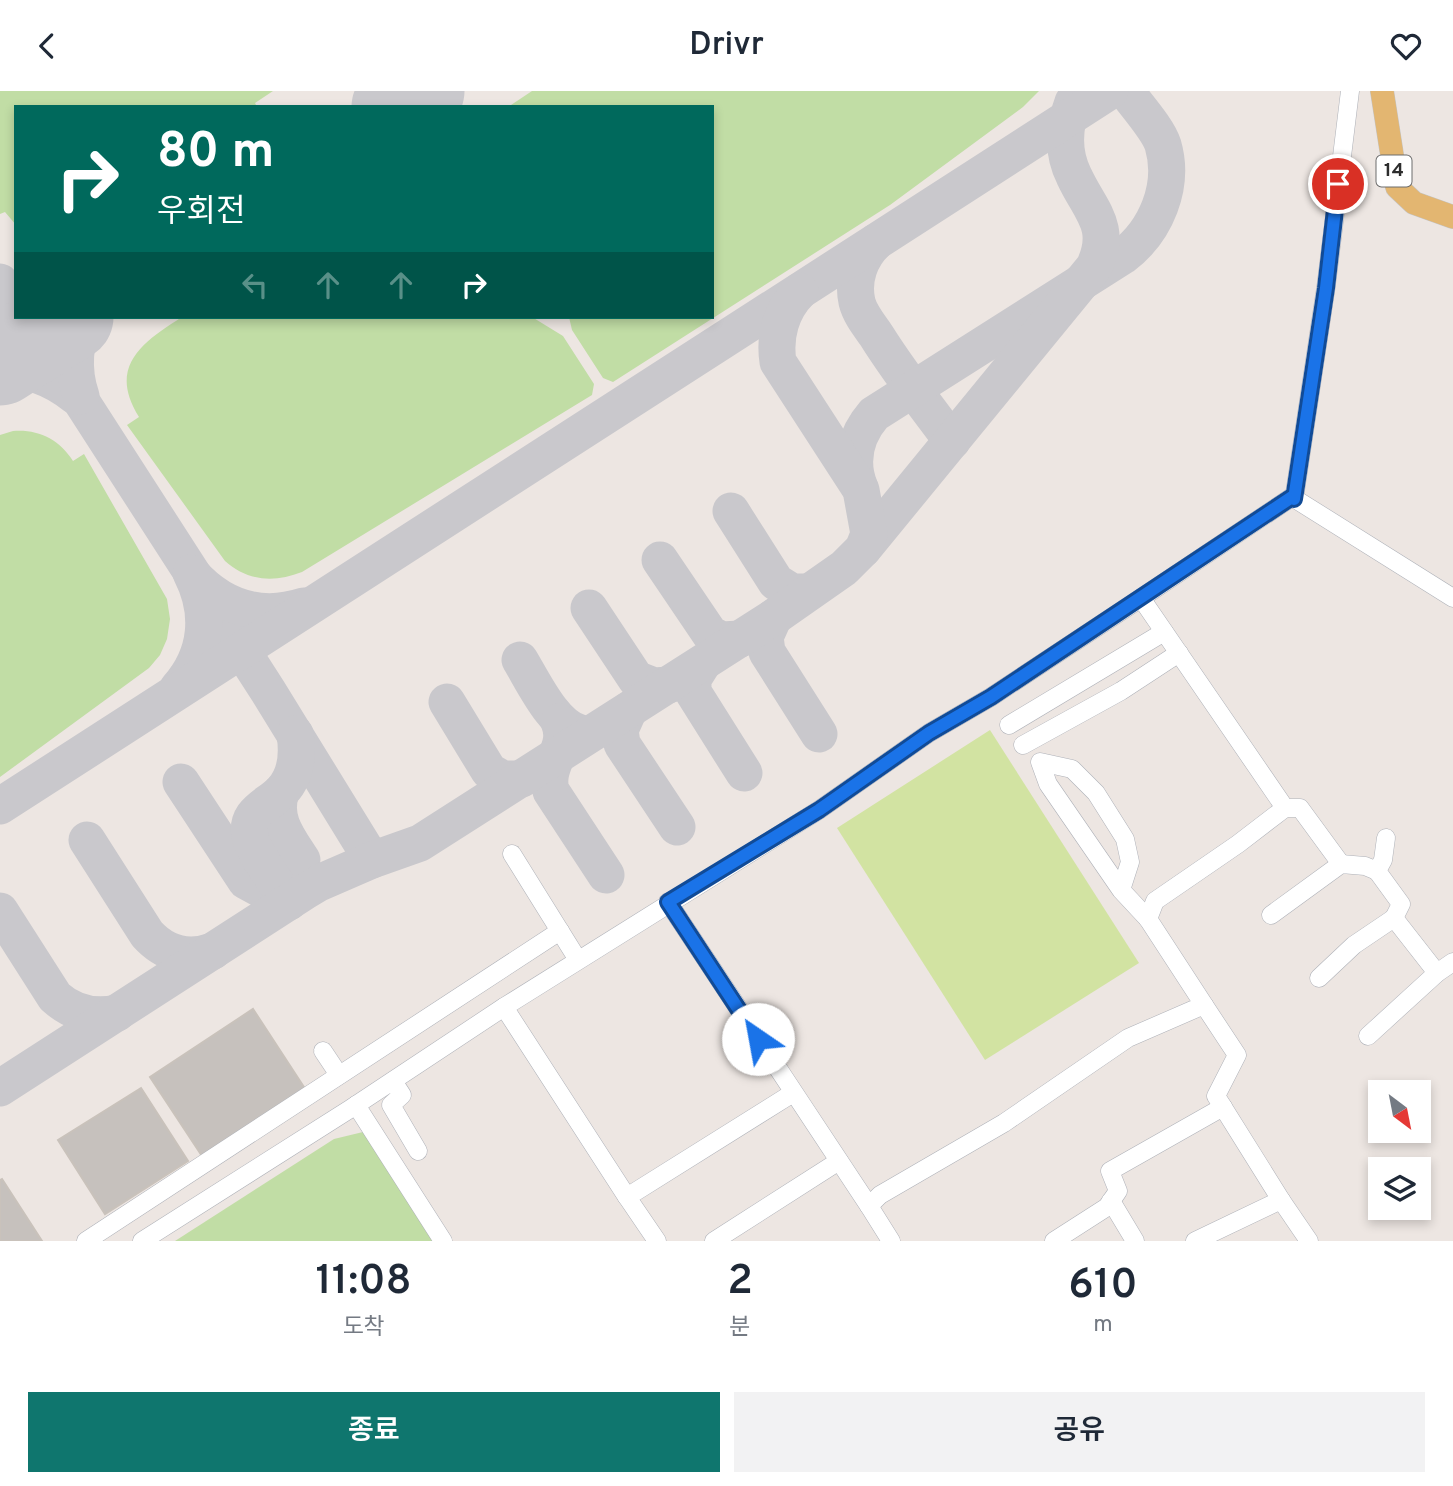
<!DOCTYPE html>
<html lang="ko">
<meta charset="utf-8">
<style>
body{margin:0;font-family:Overpass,"Noto Sans KR",sans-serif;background:#f2f2f3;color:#1f2937;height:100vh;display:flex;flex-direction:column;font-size:26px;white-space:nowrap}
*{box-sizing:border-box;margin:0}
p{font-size:23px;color:#747a83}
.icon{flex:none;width:38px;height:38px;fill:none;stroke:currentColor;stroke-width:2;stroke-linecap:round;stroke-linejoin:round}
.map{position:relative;height:1150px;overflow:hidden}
.details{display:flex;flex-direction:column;background:#fff;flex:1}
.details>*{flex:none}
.top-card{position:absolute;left:14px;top:14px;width:700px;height:214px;border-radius:0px;box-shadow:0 4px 10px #0003;background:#00695c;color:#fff;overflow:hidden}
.needle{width:46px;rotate:148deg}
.buttons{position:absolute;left:1368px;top:989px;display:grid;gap:14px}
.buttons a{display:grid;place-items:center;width:63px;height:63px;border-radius:0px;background:#fff;box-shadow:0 4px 10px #0003;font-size:35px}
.pin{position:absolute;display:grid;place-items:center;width:60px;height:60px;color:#fff;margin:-30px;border:4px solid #fff;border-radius:50%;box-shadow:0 2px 7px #0007}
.me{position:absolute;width:77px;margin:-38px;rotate:327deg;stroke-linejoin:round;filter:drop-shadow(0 0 5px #0008)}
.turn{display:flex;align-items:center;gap:24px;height:147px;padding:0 28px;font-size:32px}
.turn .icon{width:91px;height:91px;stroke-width:2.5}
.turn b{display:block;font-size:49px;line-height:60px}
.lanes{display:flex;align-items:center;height:66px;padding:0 28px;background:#0003;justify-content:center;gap:35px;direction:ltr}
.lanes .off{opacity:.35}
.eta{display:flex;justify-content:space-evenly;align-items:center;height:119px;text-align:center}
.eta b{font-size:42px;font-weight:600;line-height:49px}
.action{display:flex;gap:14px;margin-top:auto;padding:14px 28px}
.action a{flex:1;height:80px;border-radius:0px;background:#0f766e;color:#fff;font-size:28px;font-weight:600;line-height:80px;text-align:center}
.action a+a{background:#f2f2f3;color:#1f2937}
header{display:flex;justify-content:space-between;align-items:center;height:91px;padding:0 28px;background:#fff;font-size:32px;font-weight:600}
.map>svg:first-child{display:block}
</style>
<header><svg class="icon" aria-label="back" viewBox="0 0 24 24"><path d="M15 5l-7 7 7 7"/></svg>Drivr<svg class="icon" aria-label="heart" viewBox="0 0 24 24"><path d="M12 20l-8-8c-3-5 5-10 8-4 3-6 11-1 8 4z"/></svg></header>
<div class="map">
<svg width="1453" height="1150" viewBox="0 0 1453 1150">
<rect width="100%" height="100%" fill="#ede6e2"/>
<g fill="#c1dda5">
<polygon points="0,0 273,0 255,12 257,16 16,16 16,134 5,121 0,123"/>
<polygon points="532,0 1039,0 1023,16 890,114 613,291 603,287 572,239 569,226 712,226 712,16 508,16"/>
<path d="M 182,226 L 532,226 L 563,245 L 594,293 L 592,304 L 302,481 C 274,492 247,490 225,470 L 127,334 L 139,326 C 107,275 143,251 182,226 Z"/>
<path d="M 13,340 C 38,338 59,348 73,370 L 84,363 L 167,508 L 170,528 L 167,548 L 160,564 L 149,577 L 0,686 L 0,344 Z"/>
<polygon points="363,1041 436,1150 175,1150 334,1048"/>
</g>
<polygon fill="#d2e3a2" points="990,639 1139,872 985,969 837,737"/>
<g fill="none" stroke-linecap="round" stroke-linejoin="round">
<g stroke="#c9c8cc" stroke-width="37">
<path d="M 876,151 C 860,166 852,189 857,211 C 860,223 869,234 876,244 C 899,281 926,315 952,350"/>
<polyline points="0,191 3,214 0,244"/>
<polyline points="27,226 268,600 372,769"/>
<path d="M 0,278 C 28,278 53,287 75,305"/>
<path d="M 81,305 C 72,279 74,250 86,226"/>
<path d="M 860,397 C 849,370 855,345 874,323 L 1123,165 C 1156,140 1175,95 1163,54 C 1158,38 1136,14 1126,0"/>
<polyline points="731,420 776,491 792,501 809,501"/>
<path d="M 863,458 L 1094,176 C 1113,135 1090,120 1074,85 C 1062,61 1064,35 1073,11"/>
<polyline points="660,469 710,543 722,549 740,548"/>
<polyline points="589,517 636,588 654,595 669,594"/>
<polyline points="774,526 765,546 767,561 819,643"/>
<path d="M 520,569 C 534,592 554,636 581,642"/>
<polyline points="703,572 693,588 693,601 744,682"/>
<path d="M 178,597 C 208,563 211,521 191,482 C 221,516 260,529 304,515"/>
<polyline points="447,611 489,680 503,688 522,688"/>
<polyline points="629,619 620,639 622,653 677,736"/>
<path d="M 559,631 C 570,657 544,673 551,700 L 606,784"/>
<polyline points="181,691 246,790 270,803 289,804"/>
<path d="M 281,701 C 272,728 288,747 302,769"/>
<polyline points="0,715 1110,0"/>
<path d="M 87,749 L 147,843 C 165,863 188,869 213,860"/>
<path d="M 289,811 C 279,795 253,762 250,745 C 245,720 268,715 282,700 C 296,685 298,663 295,643"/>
<path d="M 0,820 L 55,906 C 73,922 94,927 117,922"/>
<path d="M 0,997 L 304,801 L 319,792 L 372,769 L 420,752 L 774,526 L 844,477 L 863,458 L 869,443 L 861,399 L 778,271 C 774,245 781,219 800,200"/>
</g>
<g stroke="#c9c8cc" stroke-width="89">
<polyline points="396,16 420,0"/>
<polyline points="0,270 69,226"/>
</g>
</g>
<g fill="#c6c1bd" stroke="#c9c2bb" stroke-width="2">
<polygon points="253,918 313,1010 210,1077 150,986"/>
<polygon points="141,997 188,1070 105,1123 58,1049"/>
<polygon points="2,1088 42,1150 0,1150 0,1089"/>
</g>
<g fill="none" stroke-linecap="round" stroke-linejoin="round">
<defs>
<g id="minor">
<polyline points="1294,408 1326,196 1350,0"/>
<polyline points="1141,507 1292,406 1453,507"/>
<polyline points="1009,634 1164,541"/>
<polyline points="1023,654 1121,600 1179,562"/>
<polyline points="1386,747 1383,769 1377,780 1401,813 1394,827"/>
<polyline points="512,763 578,869"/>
<polyline points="1121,799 1048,693 1040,671 1072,678 1096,702 1125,748 1130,771 1121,799 1148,828"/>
<polyline points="668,811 869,1115"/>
<polyline points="1271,824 1341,773 1365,775 1377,780"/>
<polyline points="1319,887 1354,854 1394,827 1437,882"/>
<polyline points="1368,945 1437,882 1453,871"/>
<polyline points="323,960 339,984"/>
<polyline points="393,990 402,1004 391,1014 418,1060"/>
<polyline points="356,1014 443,1150"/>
<polyline points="627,1106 504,916 819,719 929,642 991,606 1141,507 1285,717"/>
<polyline points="1281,1109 1309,1150"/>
<polyline points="1111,1110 1135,1150"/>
<polyline points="86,1150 560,840"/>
<polyline points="142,1150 350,1018 504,916"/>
<polyline points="657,1150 627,1106 793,1002"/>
<polyline points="714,1150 839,1070"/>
<polyline points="891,1150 869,1115 880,1104 1004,1032 1128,947 1204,914 1148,828 1155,810 1238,753 1285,717 1300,717 1341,773"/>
<polyline points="1054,1150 1107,1116 1118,1100 1110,1080 1223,1016"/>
<polyline points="1195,1150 1281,1109 1216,1005 1237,964 1204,914"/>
</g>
<polyline id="major" points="1382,0 1397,96 1414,112 1453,126"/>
</defs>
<use href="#minor" stroke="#aeb1b8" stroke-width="19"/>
<use href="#major" stroke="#c4c4c4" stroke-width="24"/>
<use href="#minor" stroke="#fff" stroke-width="18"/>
<use href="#major" stroke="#e3b671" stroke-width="23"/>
</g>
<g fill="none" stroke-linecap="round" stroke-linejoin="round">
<defs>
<polyline id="route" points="758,948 668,811 819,719 929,642 991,606 1292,406 1294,408 1326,197 1338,93"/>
</defs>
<use href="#route" stroke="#114b97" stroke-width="18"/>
<use href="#route" stroke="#1a73e8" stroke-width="12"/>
</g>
<g text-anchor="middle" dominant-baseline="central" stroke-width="5" stroke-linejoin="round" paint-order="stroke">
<rect fill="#fff" stroke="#6c6c6c" stroke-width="2" x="1376.5" y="64.5" width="35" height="31" rx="5"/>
<g font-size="19" font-weight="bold" fill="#2d2d2d">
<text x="1394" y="80">14</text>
</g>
</g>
</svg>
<div class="buttons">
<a><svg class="needle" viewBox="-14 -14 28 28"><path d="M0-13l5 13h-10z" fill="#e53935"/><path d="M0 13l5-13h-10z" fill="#747a83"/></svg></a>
<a><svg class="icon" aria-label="layers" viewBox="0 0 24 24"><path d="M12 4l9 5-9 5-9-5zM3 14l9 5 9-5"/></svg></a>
</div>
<div class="pin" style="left:1338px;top:93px;background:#d93025"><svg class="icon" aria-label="arrive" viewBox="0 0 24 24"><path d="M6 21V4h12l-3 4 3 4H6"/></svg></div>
<svg class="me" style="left:758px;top:948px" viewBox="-20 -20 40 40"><circle r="19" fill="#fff"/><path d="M0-13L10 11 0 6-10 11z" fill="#1a73e8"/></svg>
<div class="top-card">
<div class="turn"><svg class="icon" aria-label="right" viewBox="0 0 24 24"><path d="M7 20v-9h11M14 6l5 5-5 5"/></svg><div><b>80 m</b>우회전</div></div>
<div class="lanes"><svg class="icon off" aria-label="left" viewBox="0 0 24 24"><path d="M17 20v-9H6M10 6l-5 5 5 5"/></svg><svg class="icon off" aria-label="ahead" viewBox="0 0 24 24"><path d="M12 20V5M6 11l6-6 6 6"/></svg><svg class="icon off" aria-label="ahead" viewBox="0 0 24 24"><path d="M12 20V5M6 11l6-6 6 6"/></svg><svg class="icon" aria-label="right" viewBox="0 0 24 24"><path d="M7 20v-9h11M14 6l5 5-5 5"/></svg></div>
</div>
</div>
<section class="details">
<div class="eta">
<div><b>11:08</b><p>도착</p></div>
<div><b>2</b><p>분</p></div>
<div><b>610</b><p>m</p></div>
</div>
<div class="action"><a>종료</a><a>공유</a></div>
</section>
